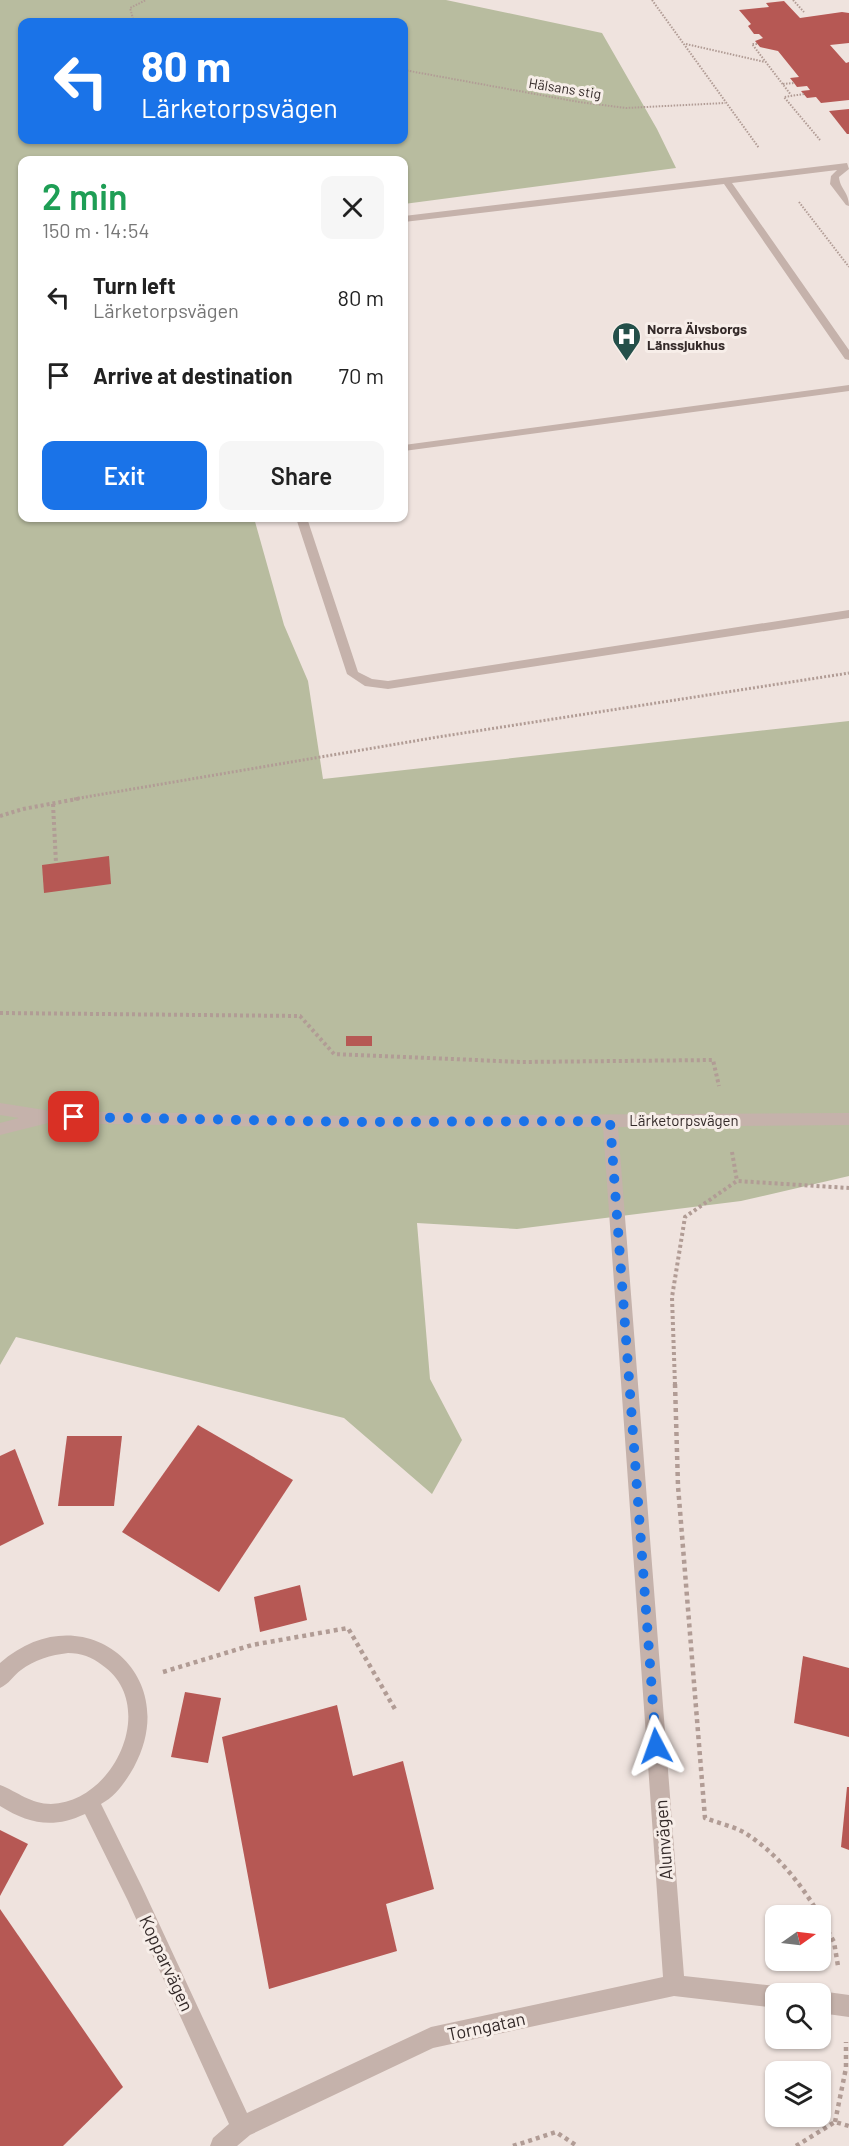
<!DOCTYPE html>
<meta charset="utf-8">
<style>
body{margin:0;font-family:Barlow,sans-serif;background:#f6f6f6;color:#222;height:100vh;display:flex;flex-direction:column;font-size:22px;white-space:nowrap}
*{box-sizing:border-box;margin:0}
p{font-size:20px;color:#767676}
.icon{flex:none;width:33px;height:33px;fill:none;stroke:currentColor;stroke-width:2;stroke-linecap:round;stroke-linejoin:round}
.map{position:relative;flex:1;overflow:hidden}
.drawer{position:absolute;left:18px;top:156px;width:390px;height:366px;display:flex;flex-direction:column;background:#fff;border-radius:12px;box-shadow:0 2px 4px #0004}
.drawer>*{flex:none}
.banner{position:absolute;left:18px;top:18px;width:390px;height:126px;border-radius:12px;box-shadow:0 2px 4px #0004;background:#1a73e8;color:#fff;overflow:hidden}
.needle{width:39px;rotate:76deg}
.buttons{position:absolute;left:765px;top:1905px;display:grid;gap:12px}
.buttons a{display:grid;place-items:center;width:66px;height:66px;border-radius:12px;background:#fff;box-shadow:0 2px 4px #0004;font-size:30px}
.pin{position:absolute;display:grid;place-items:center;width:51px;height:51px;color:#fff;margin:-26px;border-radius:12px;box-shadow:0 3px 9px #0006}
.me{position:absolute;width:66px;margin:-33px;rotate:356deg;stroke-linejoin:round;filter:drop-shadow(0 0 4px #0008)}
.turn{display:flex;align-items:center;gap:21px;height:126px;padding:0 24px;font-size:27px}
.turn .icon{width:78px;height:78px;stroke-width:2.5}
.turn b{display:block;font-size:42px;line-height:51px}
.round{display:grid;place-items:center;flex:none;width:63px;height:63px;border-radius:12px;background:#f6f6f6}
.headline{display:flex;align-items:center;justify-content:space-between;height:102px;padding:0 24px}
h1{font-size:36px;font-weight:600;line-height:45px;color:#1e9e55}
.button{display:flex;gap:12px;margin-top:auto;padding:12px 24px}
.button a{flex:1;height:69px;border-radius:12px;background:#1a73e8;color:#fff;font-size:24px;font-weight:600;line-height:69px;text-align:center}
.button a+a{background:#f6f6f6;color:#222}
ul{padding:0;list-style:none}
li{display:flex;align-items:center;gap:18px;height:78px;padding:0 24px}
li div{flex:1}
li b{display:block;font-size:22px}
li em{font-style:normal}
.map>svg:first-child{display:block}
</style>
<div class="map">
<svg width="849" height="2146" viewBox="0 0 849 2146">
<rect width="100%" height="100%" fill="#efe3de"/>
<path fill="#b8bc9f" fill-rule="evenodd" d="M 0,0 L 446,0 L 602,33 L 657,129 L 676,168 L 404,204 L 404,160 L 22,160 L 22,518 L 254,518 L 284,625 L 308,681 L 323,779 L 849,721 L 849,1176 L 741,1201 L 517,1229 L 417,1223 L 430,1379 L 462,1440 L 432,1494 L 344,1418 L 16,1337 L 0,1365 ZM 22,22 L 404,22 L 404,140 L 22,140 Z"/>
<g fill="#b65854">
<polygon points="784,1 800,18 842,12 849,13 849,43 830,45 846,63 849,62 849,100 821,103 816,97 807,98 801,91 810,90 807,86 797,87 794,83 790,78 799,77 778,51 760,47 755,41 763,38 759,34 754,34 748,26 751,24 739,10 769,7 766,3"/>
<polygon points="849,109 849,134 847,134 829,111"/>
<polygon points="109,856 111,884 44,893 42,865"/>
<rect x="346" y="1036" width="26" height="10"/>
<polygon points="198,1425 293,1480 219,1592 122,1532"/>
<polygon points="67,1436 122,1436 114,1506 58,1506"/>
<polygon points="15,1449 44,1524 0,1546 0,1456"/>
<polygon points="300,1585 307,1620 260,1632 254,1597"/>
<polygon points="803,1656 849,1668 849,1737 794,1723"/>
<polygon points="185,1692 221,1698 208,1763 171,1757"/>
<polygon points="337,1705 353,1776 403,1761 434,1889 386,1904 397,1951 269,1989 222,1737"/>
<polygon points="847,1787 849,1787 849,1850 841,1847"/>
<polygon points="0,1830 28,1844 0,1896"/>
<polygon points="0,1909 123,2087 63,2146 0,2146"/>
</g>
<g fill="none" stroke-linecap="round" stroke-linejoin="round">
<g stroke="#b19c95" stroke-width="2" stroke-dasharray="1.5 1.5" stroke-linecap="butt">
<polyline points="652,0 759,148"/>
<polyline points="793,0 804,12"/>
<polyline points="134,22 130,8 146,0"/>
<polyline points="686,44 765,62"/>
<polyline points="757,44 752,44 791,95"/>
<polyline points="404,70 579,102 626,108 725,103"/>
<polyline points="783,84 794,83"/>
<polyline points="804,94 784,97 820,140"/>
<polyline points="799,202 849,267"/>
</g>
<polyline stroke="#b19c95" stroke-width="3" stroke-dasharray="2 2" stroke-linecap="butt" points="74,799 438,737 849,673"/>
<g stroke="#b19c95" stroke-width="4" stroke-dasharray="3 3" stroke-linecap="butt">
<polyline points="53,804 56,863"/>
<polyline points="0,816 23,809 82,798"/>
<polyline points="0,1013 300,1016 334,1054 522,1062 713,1060 719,1086"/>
<polyline points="732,1152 737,1181"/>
<polyline points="675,1385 672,1297 685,1217 737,1181 849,1188"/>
</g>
<g stroke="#b19c95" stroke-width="4.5" stroke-dasharray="4 4" stroke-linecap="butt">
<path d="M 675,1384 L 678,1486 L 705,1818 C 718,1823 733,1826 745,1833 C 776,1852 802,1885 820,1916"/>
<polyline points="163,1672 252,1645 348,1628 396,1711"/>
<polyline points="820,1917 834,1942 838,1966"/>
<polyline points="835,2122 846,2068 846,2042"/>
<polyline points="513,2146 556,2132 577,2146"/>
<polyline points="796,2146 835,2122 849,2126"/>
</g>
<g fill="#c5b2ab" fill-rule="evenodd">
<path d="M 847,163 L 849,169 L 839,177 C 840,189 849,192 849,206 L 846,205 L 830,184 L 831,176 L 837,170 L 732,183 L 849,350 L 849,360 L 845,359 L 724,184 L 404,222 L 404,216 Z"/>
<polygon points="849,385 849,391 404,451 404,445"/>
<polygon points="296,518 307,518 358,672 372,679 388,681 849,610 849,618 388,689 365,686 347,674"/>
</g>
<g fill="#c5b2ab" fill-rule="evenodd">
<path d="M 0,1103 L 51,1111 L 355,1116 L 849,1113 L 849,1125 L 618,1127 L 684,1976 L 776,1986 L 783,1990 L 785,1994 L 776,1994 L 776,2008 L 674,1996 L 433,2048 L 250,2135 L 237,2146 L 210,2146 L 213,2138 L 229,2124 L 128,1901 L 85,1814 C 53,1829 29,1824 0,1806 L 0,1785 C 18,1792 31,1804 51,1804 C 115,1802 159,1704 102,1665 C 92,1657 81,1653 68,1653 C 51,1655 34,1660 21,1670 C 13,1676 9,1684 0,1688 L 0,1663 C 81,1591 185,1672 134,1767 C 126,1781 116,1796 101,1804 L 142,1887 L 247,2113 L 431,2027 L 663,1977 L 603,1127 L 355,1128 L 48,1123 L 0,1135 L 0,1123 L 19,1118 L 0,1115 Z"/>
<polygon points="820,1991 849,1995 849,2017 820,2013 820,1994 815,1994"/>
</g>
</g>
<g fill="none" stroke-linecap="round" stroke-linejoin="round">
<polyline stroke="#1a73e8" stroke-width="10" stroke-dasharray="0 18" points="74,1117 355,1122 610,1121 656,1746"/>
</g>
<defs>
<symbol id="hospital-pin" viewBox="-11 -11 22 30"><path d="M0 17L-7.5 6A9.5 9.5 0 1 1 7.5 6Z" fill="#24504a" stroke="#f7eee9"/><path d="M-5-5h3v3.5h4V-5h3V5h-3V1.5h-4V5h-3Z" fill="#fff"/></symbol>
</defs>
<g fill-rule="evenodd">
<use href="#hospital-pin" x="610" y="320" width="33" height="45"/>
</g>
<g text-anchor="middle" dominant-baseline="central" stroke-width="6" stroke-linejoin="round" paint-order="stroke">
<g font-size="14" fill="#342a29" stroke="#f7eee9">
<text transform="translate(565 88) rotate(9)">Hälsans stig</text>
</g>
<g font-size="14" font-weight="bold" fill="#342a29" stroke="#f7eee9" text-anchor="start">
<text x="647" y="328">Norra Älvsborgs<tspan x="647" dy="16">Länssjukhus</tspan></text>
</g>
<g font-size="15" fill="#342a29" stroke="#f7eee9">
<text x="684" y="1120">Lärketorpsvägen</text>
</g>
<g font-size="18" fill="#342a29" stroke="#f7eee9">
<text transform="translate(663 1840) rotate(-94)">Alunvägen</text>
<text transform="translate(167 1963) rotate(65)">Kopparvägen</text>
<text transform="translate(486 2026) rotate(-12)">Torngatan</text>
</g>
</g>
</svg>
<div class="buttons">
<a><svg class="needle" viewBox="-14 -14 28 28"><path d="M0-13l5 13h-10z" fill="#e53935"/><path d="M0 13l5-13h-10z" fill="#767676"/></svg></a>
<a><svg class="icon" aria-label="search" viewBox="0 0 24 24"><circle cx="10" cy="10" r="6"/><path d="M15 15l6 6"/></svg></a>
<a><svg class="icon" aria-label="layers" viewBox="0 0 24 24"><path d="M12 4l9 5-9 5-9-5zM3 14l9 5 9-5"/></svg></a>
</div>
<div class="pin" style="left:74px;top:1117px;background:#d93025"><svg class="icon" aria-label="arrive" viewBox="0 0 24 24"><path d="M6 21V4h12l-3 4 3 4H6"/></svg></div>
<svg class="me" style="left:656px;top:1746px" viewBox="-20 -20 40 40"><path d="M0-17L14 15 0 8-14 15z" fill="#1a73e8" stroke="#fff" stroke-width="4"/></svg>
<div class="banner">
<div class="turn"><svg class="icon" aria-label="left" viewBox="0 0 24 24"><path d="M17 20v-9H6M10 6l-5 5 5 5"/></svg><div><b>80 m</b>Lärketorpsvägen</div></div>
</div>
<section class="drawer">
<div class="headline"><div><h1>2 min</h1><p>150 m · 14:54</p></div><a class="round"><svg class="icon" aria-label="close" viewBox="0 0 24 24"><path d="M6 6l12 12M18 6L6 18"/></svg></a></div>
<ul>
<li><svg class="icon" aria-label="left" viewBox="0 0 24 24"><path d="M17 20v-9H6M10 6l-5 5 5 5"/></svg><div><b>Turn left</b><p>Lärketorpsvägen</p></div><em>80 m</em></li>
<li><svg class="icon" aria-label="arrive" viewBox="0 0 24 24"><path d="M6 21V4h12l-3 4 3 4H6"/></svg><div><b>Arrive at destination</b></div><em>70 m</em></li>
</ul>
<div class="button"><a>Exit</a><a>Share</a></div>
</section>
</div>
